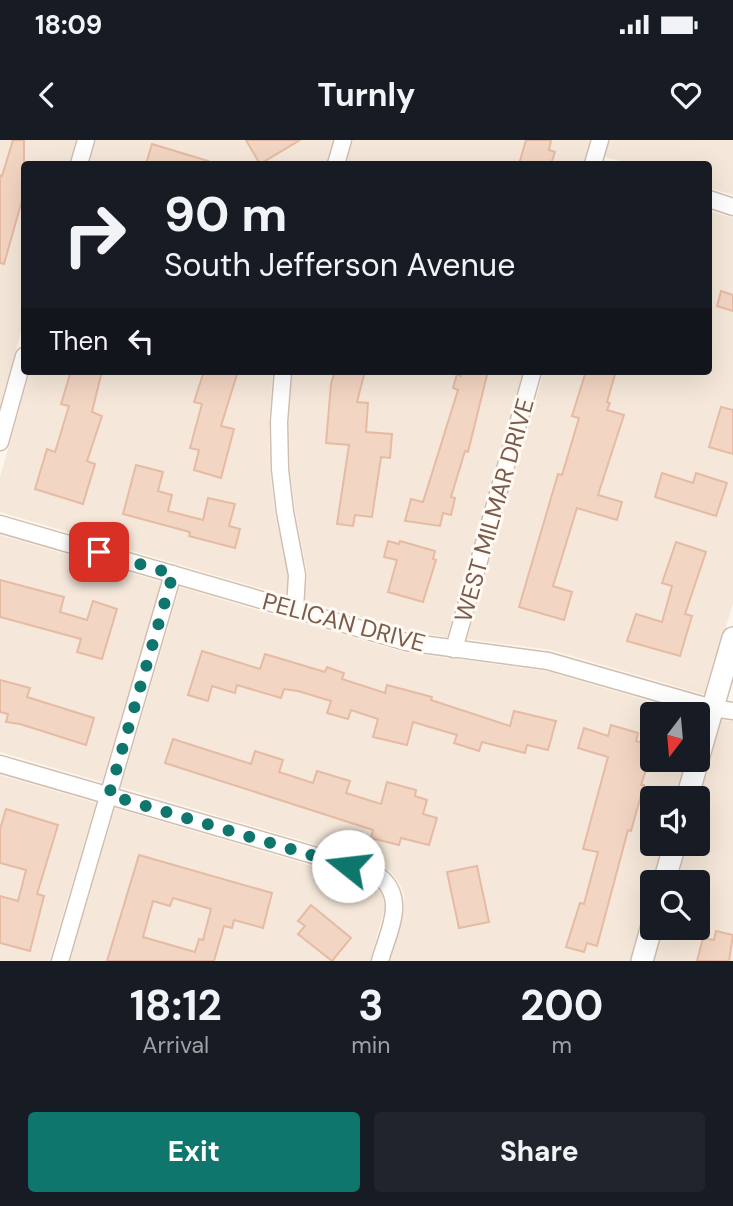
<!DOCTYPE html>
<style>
body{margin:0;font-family:"DM Sans",sans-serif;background:#20242c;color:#f1f3f6;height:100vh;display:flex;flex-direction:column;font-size:26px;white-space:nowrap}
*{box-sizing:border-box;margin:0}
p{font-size:23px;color:#9ea1a6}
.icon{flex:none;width:38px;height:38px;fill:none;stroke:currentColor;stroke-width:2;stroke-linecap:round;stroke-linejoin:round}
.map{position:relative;height:821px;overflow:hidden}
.panel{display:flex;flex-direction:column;background:#171b24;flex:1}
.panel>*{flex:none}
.banner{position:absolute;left:21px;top:21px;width:691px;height:214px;border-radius:7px;box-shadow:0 7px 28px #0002;background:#171b24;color:#f1f3f6;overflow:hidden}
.needle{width:46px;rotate:196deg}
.tools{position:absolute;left:640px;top:562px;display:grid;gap:14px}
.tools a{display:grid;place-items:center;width:70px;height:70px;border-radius:7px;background:#171b24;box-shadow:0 7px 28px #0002;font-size:35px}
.pin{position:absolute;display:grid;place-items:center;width:60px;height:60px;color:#fff;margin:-30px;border-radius:14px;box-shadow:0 4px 10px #0006}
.me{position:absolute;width:77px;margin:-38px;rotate:286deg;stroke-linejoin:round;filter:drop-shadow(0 0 5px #0008)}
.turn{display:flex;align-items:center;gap:24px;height:147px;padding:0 28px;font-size:32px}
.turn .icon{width:91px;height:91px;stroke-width:2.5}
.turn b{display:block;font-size:49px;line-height:60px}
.then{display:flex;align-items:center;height:66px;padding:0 28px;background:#0003;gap:14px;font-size:26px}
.eta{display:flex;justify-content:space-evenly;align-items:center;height:119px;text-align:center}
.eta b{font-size:42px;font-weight:700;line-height:49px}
.primary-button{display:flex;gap:14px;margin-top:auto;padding:14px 28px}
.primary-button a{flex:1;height:80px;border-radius:7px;background:#0f766e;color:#fff;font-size:28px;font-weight:700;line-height:80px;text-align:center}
.primary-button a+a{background:#20242c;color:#f1f3f6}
.status{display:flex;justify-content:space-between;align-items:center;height:49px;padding:0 35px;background:#171b24;direction:ltr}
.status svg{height:19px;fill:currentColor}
header{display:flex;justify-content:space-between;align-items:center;height:91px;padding:0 28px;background:#171b24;font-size:32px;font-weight:700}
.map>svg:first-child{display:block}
</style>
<div class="status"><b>18:09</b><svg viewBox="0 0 49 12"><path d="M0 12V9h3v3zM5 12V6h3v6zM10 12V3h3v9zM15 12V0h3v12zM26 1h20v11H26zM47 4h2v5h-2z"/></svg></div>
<header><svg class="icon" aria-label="back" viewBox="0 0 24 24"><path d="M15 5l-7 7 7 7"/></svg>Turnly<svg class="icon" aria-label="heart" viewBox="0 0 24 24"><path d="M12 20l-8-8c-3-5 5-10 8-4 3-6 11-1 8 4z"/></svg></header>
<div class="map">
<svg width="733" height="821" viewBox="0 0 733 821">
<rect width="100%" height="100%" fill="#fdf6ec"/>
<g fill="#f5e8da">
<polygon points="0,0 76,0 69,24 24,24 24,181 0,266"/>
<polygon points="96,0 333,0 326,24 89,24"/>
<polygon points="353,0 590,0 583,24 346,24"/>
<polygon points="610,0 733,0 733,55 709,48 709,24 631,24 605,17"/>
<polygon points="709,71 733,78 733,463 706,555 551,510 467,499 544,231 709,231"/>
<polygon points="30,231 273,231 269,283 270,330 275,374 288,436 286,456 0,372 0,337"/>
<polygon points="292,231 524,231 447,497 409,491 305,461 307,433 295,370 290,328 289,282"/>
<polygon points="0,395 161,442 102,642 0,612"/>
<polygon points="180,447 284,478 285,480 293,480 403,512 546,531 693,574 653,574 653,620 688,620 677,658 653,658 653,704 665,704 632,821 390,821 404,770 404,754 399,743 391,732 378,723 121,647"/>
<polygon points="719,580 733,581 733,821 652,821 661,788 698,788 698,742 674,742 685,704 698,704 697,658"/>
<polygon points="0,635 96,663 49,821 0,821"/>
<polygon points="115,668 370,743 383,756 385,767 370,821 70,821"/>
</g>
<g fill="#f3d5c3" stroke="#e6bba3" stroke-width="2" fill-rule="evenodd">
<polygon points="13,0 24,0 24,53 4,124 0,123 0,35 2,36"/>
<polygon points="246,0 300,0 260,24"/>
<polygon points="526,0 551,0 549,10 555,12 551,24 519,24"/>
<polygon points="152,4 208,21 207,24 146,24"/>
<polygon points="721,151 733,155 733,171 717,166"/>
<polygon points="71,231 102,231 92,272 102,276 87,321 95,324 83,364 35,349 47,309 55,312 69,266 61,264"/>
<polygon points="204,231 238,231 221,286 234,289 221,338 194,330 199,310 190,308 202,264 194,262"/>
<polygon points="335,231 365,231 357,262 368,263 366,292 392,294 390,318 381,317 372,377 355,375 353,386 337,384 349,305 326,303 331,244"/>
<polygon points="462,231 488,231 468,312 465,311 451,357 455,358 451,375 443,373 440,386 405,381 411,359 423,362 458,250 453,248 457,234 461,236"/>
<polygon points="586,231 616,231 607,262 610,263 607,270 624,275 598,355 622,362 617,380 577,368 553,446 572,452 564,480 519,467 558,334 562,335 579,278 572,276"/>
<polygon points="721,267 733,270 733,314 709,307"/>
<polygon points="136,325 163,332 158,351 172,355 168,371 203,380 208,358 235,364 229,386 240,389 235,408 189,396 190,392 123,374"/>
<polygon points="662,333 693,343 696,333 727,343 716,376 655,357"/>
<polygon points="388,401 399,404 400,401 435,411 433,419 436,420 423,462 388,452 397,420 384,417"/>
<polygon points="676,402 706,412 685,474 692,476 680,516 627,501 636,474 662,482 672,446 662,443"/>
<polygon points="0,440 64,457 60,472 87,480 93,461 117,469 102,519 77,512 81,499 0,477"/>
<polygon points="202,511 260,529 265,514 325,532 327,527 344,533 342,539 385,553 387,545 432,557 431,560 510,586 514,571 556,581 548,610 527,605 525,613 482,602 479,611 454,603 457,595 413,582 407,605 373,597 378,579 351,570 348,579 327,573 331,561 298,551 284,549 281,558 237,545 235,553 212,546 208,561 188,555"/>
<polygon points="0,540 30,548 27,557 94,578 86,605 20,584 6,582 8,574 0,572"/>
<polygon points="611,585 638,593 636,601 653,606 653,609 641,645 644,645 631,691 628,690 597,806 587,803 584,812 566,807 580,763 584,764 598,712 583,709 608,617 578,608 584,588 608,596"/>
<polygon points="173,599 251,624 255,611 283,620 279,632 313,643 317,631 350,641 346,653 381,664 387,642 416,650 415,656 427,660 423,674 437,678 429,705 401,698 399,705 371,698 373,690 165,623"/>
<polygon points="6,669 58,685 37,754 44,756 30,811 0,803 0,756 18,761 26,730 0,723 0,689"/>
<path d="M 139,715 L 272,753 L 263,788 L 234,780 L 232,788 L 224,786 L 214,821 L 107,821 ZM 173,758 L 211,769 L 203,800 L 199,799 L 195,812 L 143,797 L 153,761 L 170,766 Z"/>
<polygon points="477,726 489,782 459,788 447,732"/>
<polygon points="311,765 351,798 332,821 298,794 305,786 298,781"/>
<polygon points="716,791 733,795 729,821 697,821 703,798 714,800"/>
</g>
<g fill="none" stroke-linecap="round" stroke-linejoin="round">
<defs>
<g id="minor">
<polyline points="79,24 86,0"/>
<polyline points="336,24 343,0"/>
<polyline points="593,24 600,0"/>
<polyline points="709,59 733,67"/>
<polyline points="283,231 279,282 280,329 285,372 297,435 295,469"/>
<polyline points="0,302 24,216"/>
<polyline points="0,384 406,502 548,521 712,568 733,571"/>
<polyline points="454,509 533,231"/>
<path d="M 0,624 L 375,733 C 409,756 389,789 380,821"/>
<polyline points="60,821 173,434"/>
</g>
<g id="tertiary">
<polyline points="698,619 733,498"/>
<polyline points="687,658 698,620"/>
<polyline points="664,742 675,704"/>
<polyline points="642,821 653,782"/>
</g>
</defs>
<use href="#minor" stroke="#d1beb0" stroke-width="19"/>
<use href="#tertiary" stroke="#d1beb0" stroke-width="24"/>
<use href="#minor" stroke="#fff" stroke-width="16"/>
<use href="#tertiary" stroke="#fff" stroke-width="21"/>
</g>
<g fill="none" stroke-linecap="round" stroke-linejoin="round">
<polyline stroke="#0f766e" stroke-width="12" stroke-dasharray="0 21.6" points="99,412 173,434 109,655 348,726"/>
</g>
<g text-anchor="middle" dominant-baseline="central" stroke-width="6" stroke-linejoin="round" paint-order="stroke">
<g font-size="24" fill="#7a5c4d" stroke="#fffaf3">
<text transform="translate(494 370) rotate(-74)">WEST MILMAR DRIVE</text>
<text transform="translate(344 482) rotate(15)">PELICAN DRIVE</text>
</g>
</g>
</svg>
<div class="tools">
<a><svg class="needle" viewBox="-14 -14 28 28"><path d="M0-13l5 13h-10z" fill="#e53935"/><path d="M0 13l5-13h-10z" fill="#9ea1a6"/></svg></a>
<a><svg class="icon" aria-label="sound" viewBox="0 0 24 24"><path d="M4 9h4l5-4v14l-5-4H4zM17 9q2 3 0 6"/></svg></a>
<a><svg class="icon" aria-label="search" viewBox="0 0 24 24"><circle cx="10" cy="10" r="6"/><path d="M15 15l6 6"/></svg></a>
</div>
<div class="pin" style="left:99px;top:412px;background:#d93025"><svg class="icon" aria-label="arrive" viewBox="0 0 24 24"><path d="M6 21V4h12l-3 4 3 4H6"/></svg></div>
<svg class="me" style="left:348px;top:726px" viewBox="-20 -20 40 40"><circle r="19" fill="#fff"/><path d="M0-13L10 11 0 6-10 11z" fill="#0f766e"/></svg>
<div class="banner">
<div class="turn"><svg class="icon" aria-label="right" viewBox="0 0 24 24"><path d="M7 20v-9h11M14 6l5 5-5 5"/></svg><div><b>90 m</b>South Jefferson Avenue</div></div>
<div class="then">Then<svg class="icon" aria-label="left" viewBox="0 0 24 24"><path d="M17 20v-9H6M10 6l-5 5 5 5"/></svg></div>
</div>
</div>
<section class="panel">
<div class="eta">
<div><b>18:12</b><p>Arrival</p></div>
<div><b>3</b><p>min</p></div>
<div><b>200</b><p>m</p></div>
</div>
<div class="primary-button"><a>Exit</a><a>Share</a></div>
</section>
